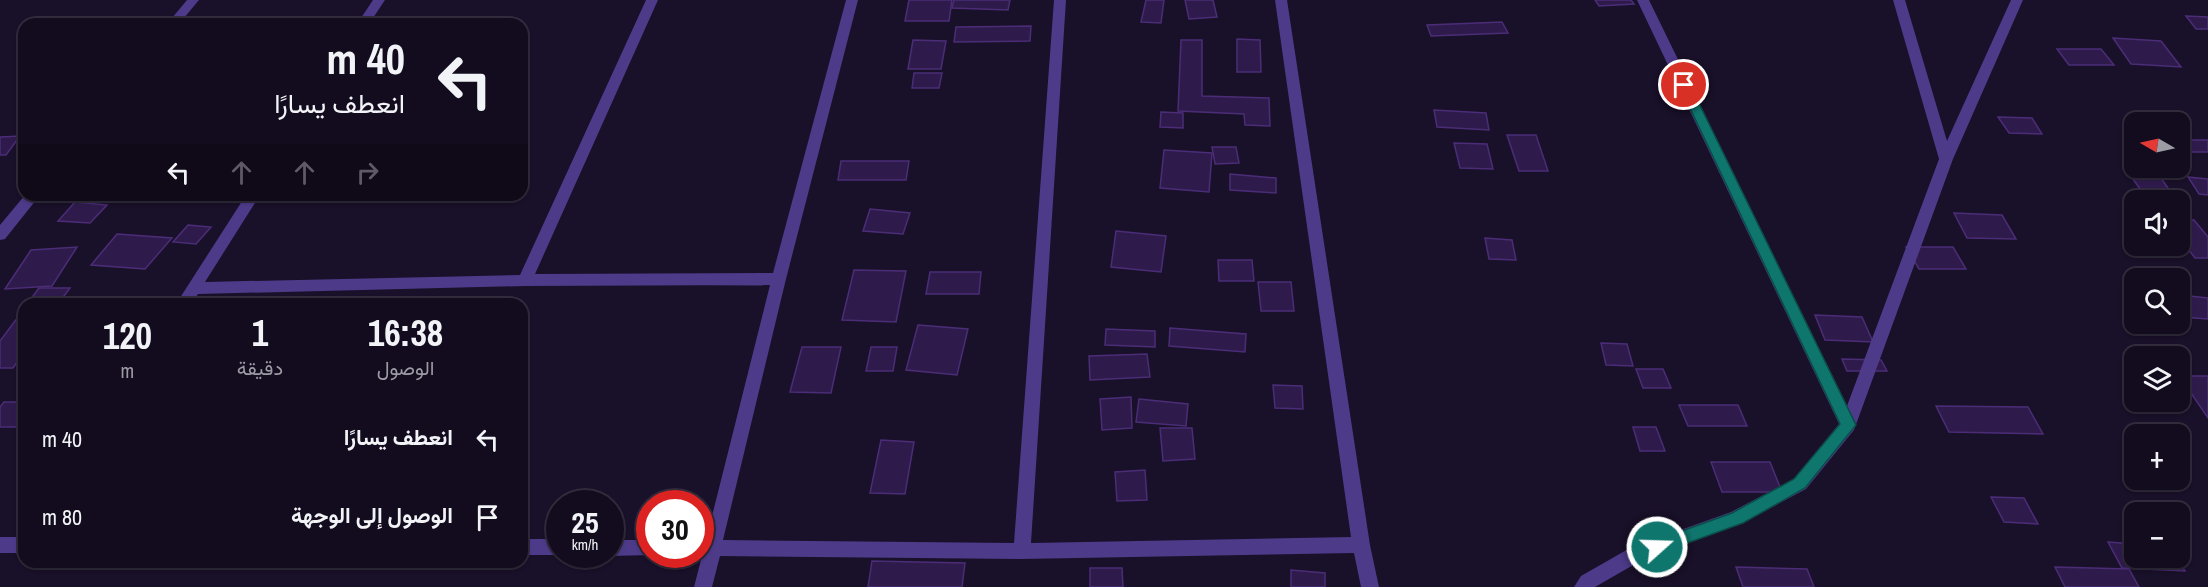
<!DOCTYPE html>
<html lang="ar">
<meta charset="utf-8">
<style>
body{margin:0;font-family:"Archivo Narrow",Vazirmatn,sans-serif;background:#1c1528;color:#f1f3f6;direction:rtl;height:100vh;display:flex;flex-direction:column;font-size:22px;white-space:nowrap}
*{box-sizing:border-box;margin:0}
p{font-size:20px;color:#9d9ba4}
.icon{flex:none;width:33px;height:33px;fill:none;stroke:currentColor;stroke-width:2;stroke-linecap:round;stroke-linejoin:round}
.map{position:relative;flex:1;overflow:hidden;direction:ltr}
.side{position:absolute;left:18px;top:298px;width:510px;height:270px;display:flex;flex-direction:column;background:#130c1f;border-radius:18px;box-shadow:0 2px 4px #0004,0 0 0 2px #322c3d;direction:rtl}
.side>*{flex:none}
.guide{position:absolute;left:18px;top:18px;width:510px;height:183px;border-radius:18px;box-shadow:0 2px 4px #0004,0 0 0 2px #322c3d;direction:rtl;background:#130c1f;color:#f1f3f6;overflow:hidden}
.needle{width:39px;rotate:279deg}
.fabs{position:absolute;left:2124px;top:112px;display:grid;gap:12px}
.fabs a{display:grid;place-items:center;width:66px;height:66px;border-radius:12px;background:#130c1f;box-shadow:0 2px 4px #0004,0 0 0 2px #322c3d;font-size:30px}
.speed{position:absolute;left:546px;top:490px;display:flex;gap:12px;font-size:30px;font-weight:700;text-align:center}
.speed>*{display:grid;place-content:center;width:78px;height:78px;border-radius:50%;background:#130c1f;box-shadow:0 2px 4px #0004,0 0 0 2px #322c3d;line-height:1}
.speed small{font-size:15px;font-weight:400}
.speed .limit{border:9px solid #d22;background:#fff;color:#111}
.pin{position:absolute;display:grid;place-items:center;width:51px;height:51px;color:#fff;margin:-26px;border:3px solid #fff;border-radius:50%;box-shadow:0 2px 6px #0007}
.me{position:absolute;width:66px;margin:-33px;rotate:70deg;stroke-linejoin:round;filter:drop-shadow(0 0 4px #0008)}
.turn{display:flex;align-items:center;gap:21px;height:126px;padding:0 24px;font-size:27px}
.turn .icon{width:78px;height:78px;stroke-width:2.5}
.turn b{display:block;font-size:42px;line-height:51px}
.lanes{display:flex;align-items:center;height:57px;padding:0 24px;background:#0003;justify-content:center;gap:30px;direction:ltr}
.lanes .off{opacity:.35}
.eta{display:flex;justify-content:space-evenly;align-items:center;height:102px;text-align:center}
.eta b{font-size:36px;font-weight:700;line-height:42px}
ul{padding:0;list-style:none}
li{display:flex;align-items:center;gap:18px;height:78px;padding:0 24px}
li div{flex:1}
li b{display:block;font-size:22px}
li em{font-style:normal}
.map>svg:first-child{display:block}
</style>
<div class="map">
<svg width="2208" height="587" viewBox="0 0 2208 587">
<rect width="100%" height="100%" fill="#191029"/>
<g fill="#2f1b4b" stroke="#4b2d77" stroke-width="1.5">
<polygon points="909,0 952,0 949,21 905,21"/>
<polygon points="954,0 1010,0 1008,10 952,8"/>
<polygon points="1146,0 1164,0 1161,23 1141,22"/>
<polygon points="1185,0 1213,0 1217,17 1189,19"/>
<polygon points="1595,0 1631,0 1634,4 1599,6"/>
<polygon points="2186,16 2208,17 2208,29 2196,29"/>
<polygon points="1502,22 1508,33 1431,36 1427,25"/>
<polygon points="1031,26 1030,41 954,42 956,27"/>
<polygon points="2113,38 2161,41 2181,67 2131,64"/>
<polygon points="1237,39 1260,40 1261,72 1237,72"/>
<polygon points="913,40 946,41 941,69 908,69"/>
<polygon points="1181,40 1202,40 1202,96 1269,98 1270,126 1245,125 1244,114 1178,111"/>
<polygon points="2057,49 2101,49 2114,65 2069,65"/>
<polygon points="914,73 942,73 939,88 912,88"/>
<polygon points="1434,110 1486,113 1489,130 1437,127"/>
<polygon points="1161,112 1183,113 1183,128 1160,127"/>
<polygon points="1998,117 2032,118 2042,134 2009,133"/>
<polygon points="1507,135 1536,135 1548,171 1519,171"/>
<polygon points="20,136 6,155 0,155 0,137"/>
<polygon points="2180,140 2208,140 2208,152 2182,152 2180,149"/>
<polygon points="1454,143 1487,144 1493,169 1460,168"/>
<polygon points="1212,147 1236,147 1239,163 1215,164"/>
<polygon points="1164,150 1212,153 1209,192 1160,188"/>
<polygon points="841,161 909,161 906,180 838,180"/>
<polygon points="1230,174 1276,178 1276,193 1230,190"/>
<polygon points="2130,175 2159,175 2172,194 2143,193"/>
<polygon points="2188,177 2208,179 2208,195 2199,194"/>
<polygon points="75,202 107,205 90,223 58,221"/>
<polygon points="870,209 910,213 903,234 863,231"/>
<polygon points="1954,213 2002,215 2016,239 1967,238"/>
<polygon points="2180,220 2194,220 2208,237 2208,258 2195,258 2180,239"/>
<polygon points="188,225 211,227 196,244 173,242"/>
<polygon points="1116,231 1166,236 1161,272 1111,267"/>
<polygon points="117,234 172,238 145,269 91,265"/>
<polygon points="1485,238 1512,240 1516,260 1489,259"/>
<polygon points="77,247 52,286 5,289 31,250"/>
<polygon points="1906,247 1953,247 1966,269 1919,269"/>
<polygon points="1218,260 1252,260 1254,281 1219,281"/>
<polygon points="854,270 906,271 896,322 842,320"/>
<polygon points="930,272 981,272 979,294 926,294"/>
<polygon points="1258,282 1291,282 1294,311 1261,311"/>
<polygon points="39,288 70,288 58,304 27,304"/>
<polygon points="2180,295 2208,298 2208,319 2181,317"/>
<polygon points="24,309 24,352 13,368 0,368 0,341"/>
<polygon points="1815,315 1862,317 1873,342 1825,340"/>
<polygon points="918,325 968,329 957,375 906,370"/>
<polygon points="1170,328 1246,334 1245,352 1169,346"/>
<polygon points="1106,329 1155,331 1155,347 1105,345"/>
<polygon points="1601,343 1627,344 1633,366 1606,365"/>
<polygon points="802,347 841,347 831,393 790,392"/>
<polygon points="871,347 897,347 893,371 866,371"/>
<polygon points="1147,354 1150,377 1090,380 1089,356"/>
<polygon points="1842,359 1881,360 1887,371 1847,371"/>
<polygon points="1636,369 1663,369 1671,388 1643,388"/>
<polygon points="2180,376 2208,376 2208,418 2180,377"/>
<polygon points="1273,385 1302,386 1303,409 1275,408"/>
<polygon points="1131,397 1132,428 1102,430 1100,399"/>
<polygon points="1139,399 1188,404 1186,426 1136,422"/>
<polygon points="4,402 24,402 24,427 0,427 0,407"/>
<polygon points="1679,405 1738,405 1747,426 1688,426"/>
<polygon points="1936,406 2028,407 2043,434 1949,432"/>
<polygon points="1633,427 1656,427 1665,451 1640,451"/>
<polygon points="1160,428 1192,428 1195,459 1163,461"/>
<polygon points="881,440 914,442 905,494 870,493"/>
<polygon points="1711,462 1770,462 1782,492 1722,492"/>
<polygon points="1145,470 1147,500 1117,501 1115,472"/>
<polygon points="1991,497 2024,498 2038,524 2004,522"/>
<polygon points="2108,542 2134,544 2134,558 2177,558 2185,571 2122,568"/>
<polygon points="872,561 965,563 962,587 868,587"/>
<polygon points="1736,567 1807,569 1814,587 1743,587"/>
<polygon points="2055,567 2129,569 2139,587 2065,587"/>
<polygon points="1090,568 1122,568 1123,587 1090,587"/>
<polygon points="1291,570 1325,573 1325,587 1291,587"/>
</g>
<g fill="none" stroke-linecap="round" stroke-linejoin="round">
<g fill="#4d3a89" fill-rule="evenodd">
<polygon points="187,0 199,0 179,24 167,24"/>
<polygon points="373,0 385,0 369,24 357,24"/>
<polygon points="646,0 658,0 535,274 773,273 846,0 858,0 786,279 723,540 1014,543 1054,0 1066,0 1031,543 1351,537 1275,0 1287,0 1370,545 1379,587 1361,587 1354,553 1022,559 720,556 712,587 694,587 702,556 698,555 700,555 700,540 706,540 770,285 525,286 198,294 191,304 176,304 246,195 260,195 205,282 520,275"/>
<polygon points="1637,0 1649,0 1847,406 1939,159 1893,0 1905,0 1947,141 2011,0 2023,0 1953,159 1854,430 1806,489 1743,523 1642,560 1595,587 1574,587 1581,576 1630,548 1731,512 1794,479 1839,424"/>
<polygon points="25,195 40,195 5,239 0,240 0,225"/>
<rect x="0" y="537" width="24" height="16"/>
<rect x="522" y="539" width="38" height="16"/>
<polygon points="610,540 650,540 650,555 652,555 610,556 608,555 610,555"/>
</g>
</g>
<polygon fill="#0f766e" stroke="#0a4d48" stroke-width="1.5" points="1684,81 1690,85 1856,425 1805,488 1743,523 1657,554 1651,552 1649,547 1651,542 1732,513 1794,479 1840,424 1679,85"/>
</svg>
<div class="fabs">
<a><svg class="needle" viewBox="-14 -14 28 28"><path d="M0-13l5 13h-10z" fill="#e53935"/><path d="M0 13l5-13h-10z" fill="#9d9ba4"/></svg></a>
<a><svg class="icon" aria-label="sound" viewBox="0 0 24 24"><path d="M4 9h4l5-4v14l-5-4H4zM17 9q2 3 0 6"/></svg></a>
<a><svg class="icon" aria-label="search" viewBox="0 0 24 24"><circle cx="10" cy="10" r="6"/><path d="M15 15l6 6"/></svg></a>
<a><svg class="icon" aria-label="layers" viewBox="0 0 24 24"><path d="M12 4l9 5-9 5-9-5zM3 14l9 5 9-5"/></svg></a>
<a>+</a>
<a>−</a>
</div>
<div class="speed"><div>25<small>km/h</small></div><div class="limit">30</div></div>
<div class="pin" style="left:1684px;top:85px;background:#d93025"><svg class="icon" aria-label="arrive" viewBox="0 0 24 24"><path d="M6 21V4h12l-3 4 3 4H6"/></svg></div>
<svg class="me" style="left:1657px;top:547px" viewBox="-20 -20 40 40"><circle r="17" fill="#0f766e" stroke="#fff" stroke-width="3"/><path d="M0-11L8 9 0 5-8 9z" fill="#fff"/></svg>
<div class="guide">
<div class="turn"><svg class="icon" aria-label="left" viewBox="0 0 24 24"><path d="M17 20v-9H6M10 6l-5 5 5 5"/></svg><div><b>40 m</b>انعطف يسارًا</div></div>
<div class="lanes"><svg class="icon" aria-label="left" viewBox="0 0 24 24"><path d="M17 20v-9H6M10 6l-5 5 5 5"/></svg><svg class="icon off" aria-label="ahead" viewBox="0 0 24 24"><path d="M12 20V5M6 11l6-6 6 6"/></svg><svg class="icon off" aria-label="ahead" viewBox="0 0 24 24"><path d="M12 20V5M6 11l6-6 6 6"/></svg><svg class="icon off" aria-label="right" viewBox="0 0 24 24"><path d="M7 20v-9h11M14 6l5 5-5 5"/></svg></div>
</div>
<section class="side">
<div class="eta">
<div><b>16:38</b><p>الوصول</p></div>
<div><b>1</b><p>دقيقة</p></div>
<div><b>120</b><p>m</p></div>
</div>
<ul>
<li><svg class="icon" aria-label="left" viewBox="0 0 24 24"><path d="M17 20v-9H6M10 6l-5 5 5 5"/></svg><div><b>انعطف يسارًا</b></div><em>40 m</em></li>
<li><svg class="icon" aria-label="arrive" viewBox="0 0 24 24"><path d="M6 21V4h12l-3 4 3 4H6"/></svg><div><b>الوصول إلى الوجهة</b></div><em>80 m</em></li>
</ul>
</section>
</div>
